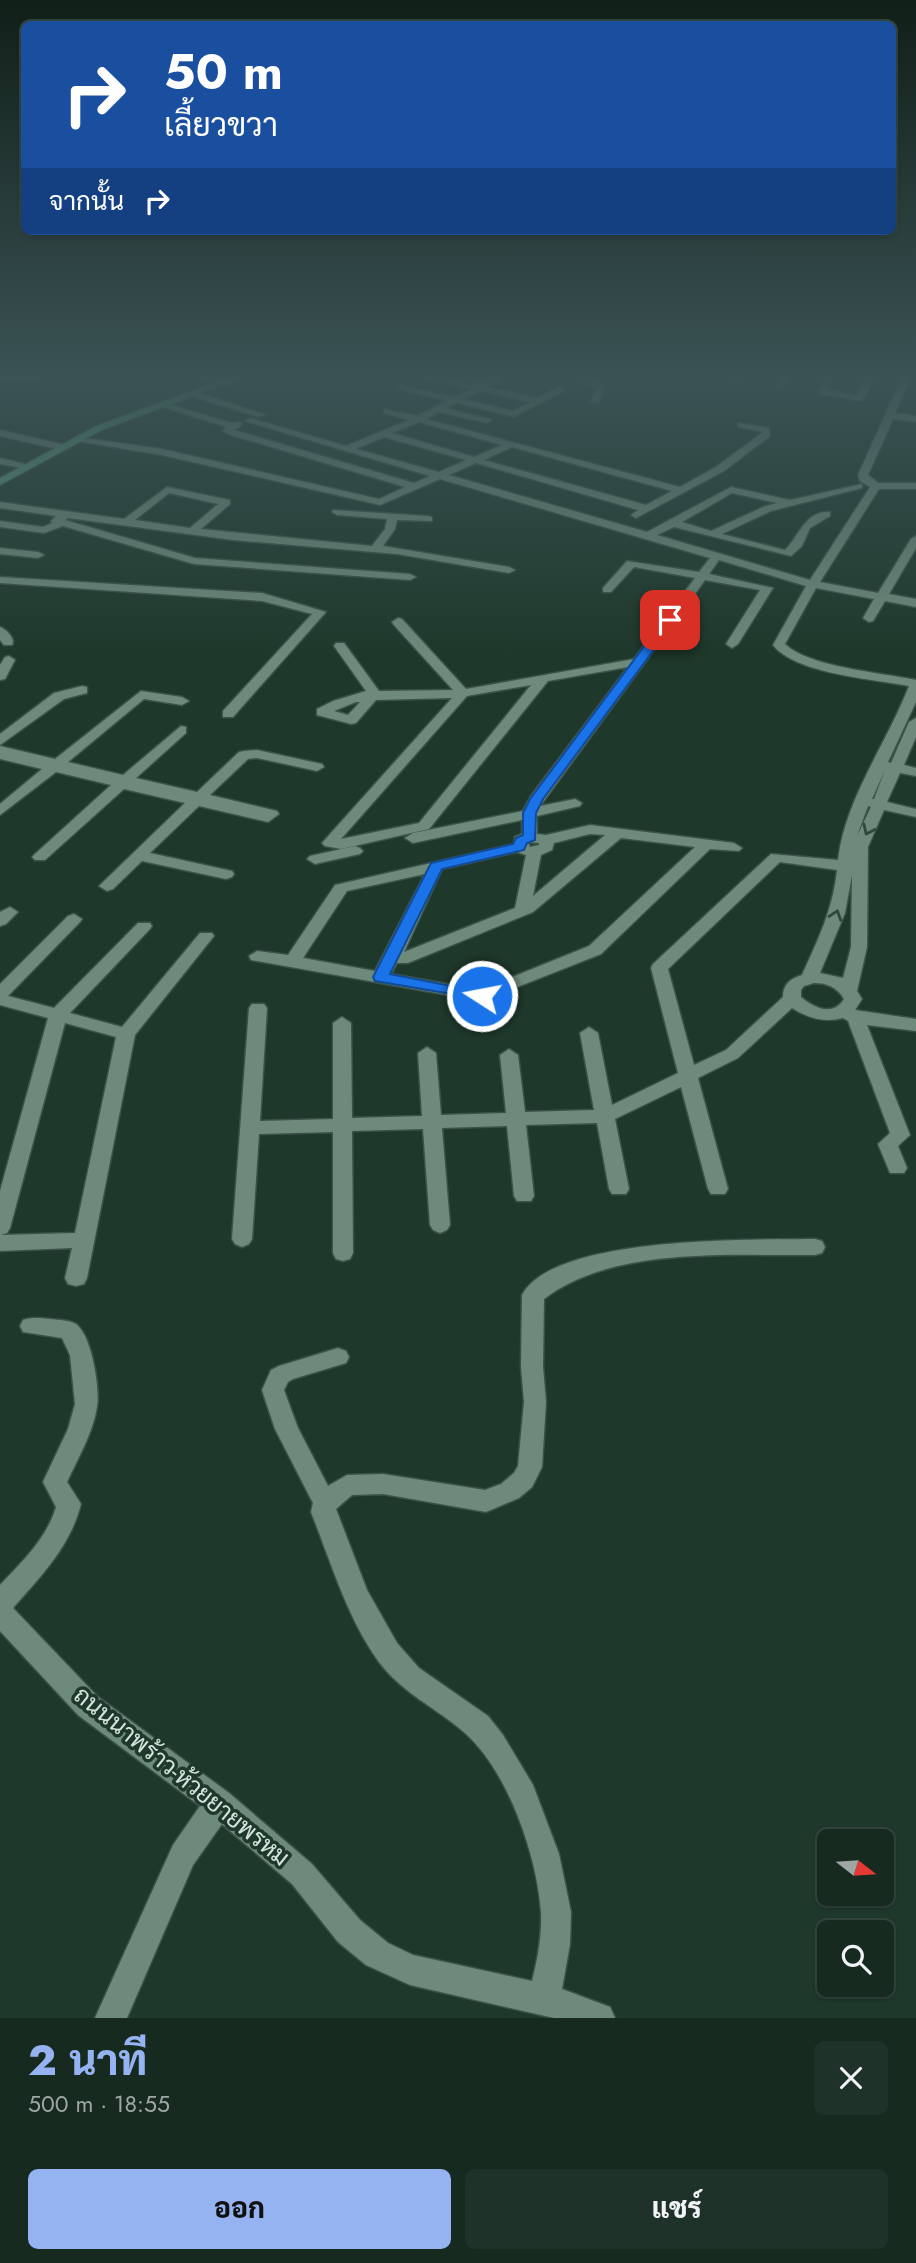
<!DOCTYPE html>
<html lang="th">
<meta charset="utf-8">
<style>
body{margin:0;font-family:Jost,Sarabun,sans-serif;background:#1f3229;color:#f1f3f6;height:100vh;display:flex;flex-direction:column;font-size:26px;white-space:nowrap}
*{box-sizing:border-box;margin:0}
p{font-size:23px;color:#9ea7a5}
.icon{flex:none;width:38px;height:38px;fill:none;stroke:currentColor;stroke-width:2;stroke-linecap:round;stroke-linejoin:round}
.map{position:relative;height:2018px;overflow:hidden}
.drawer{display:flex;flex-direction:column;background:#162a20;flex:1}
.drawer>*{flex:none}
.banner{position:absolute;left:21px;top:21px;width:875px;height:214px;border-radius:10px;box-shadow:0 2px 5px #0004,0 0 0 2px #35463e;background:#1a4fa0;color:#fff;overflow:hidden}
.needle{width:46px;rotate:107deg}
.controls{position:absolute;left:817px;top:1829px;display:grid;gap:14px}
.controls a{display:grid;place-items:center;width:77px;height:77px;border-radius:10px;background:#162a20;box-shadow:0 2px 5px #0004,0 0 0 2px #35463e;font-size:35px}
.pin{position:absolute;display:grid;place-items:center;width:60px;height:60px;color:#fff;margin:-30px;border-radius:14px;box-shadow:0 4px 10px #0006}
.me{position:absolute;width:77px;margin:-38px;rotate:281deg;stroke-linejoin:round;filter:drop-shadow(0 0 5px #0008)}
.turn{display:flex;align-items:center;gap:24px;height:147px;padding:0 28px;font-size:32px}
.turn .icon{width:91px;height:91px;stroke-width:2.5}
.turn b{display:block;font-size:49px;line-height:60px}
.then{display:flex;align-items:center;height:66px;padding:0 28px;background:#0003;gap:14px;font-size:26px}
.round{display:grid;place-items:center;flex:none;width:74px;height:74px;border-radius:10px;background:#1f3229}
.headline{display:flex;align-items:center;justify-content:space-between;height:119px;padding:0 28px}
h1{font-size:42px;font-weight:800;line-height:52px;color:#95b2f1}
.cta{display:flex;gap:14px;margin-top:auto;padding:14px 28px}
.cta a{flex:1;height:80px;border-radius:10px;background:#95b2f1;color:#111;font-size:28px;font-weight:800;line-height:80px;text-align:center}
.cta a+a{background:#1f3229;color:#f1f3f6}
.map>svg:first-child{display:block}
</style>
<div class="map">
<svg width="916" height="2018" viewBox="0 0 916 2018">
<rect width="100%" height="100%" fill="#1e382b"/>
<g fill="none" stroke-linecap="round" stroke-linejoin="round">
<defs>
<g id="minor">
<polygon points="0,375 90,375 0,380"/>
<polygon points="195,375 211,375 231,382 227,385"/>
<path d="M 415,375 C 439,375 468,390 490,379 L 481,375 L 498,375 L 501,380 L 487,387 L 537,398 L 558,387 L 564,387 L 564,391 L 514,417 L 457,403 L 446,408 L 492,420 L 487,423 L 439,412 L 426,419 L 680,487 L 716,467 L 763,432 L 738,427 L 738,423 L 769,428 L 770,436 L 724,471 L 636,518 L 631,515 L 638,510 L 476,463 L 449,475 L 647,532 L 731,487 L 790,500 L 862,484 L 862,488 L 771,511 L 722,534 L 785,550 C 799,537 805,510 830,512 L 830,516 L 810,528 L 802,546 L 791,556 L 674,527 L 657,535 L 810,580 L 870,487 L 860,481 L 858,475 L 903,375 L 912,375 L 895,413 L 916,416 L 916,422 L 893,419 L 868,475 L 878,483 L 916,483 L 916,489 L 879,489 L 820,582 L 878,593 L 911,539 L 916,536 L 916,548 L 889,594 L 916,599 L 916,607 L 885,601 L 873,621 L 869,622 L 863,618 L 874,599 L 816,588 L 785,644 C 808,667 884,673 916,680 L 916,702 L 888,762 L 891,763 L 909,722 L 916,718 L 916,737 L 904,765 L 916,768 L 916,776 L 900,773 L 887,802 L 916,809 L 916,817 L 884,810 L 868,847 L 867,947 L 857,991 L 862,999 L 855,1010 L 916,1019 L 916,1031 L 867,1025 L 910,1135 L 898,1146 L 907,1168 L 904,1173 L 890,1173 L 878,1144 L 890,1133 L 848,1021 L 843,1018 C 824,1023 808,1018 792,1008 L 738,1058 L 698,1078 L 728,1189 L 725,1194 L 711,1194 L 708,1189 L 681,1087 L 615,1119 L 629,1189 L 626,1194 L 612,1194 L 609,1189 L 597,1123 L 526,1125 L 534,1196 L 531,1201 L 517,1201 L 514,1196 L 507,1126 L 442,1128 L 450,1225 L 447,1230 L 440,1233 L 433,1230 L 430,1225 L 423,1129 L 352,1131 L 353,1253 L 350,1259 L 343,1261 L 336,1259 L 333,1253 L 333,1132 L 259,1134 L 252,1239 L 249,1244 L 242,1247 L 235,1244 L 232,1239 L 249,1008 L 252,1004 L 264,1004 L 267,1008 L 260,1121 L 333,1119 L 333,1023 L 342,1017 L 351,1023 L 352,1118 L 422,1116 L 418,1053 L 427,1047 L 436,1053 L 441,1115 L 506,1113 L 500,1055 L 509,1049 L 518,1055 L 525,1112 L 594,1110 L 580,1033 L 589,1027 L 598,1033 L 612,1105 L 678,1073 L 651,968 L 653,964 L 771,854 L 838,860 C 845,799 887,743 909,686 C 873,679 796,674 773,645 L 806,586 L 719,560 L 709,574 L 773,588 L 738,644 L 732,648 L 726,644 L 760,590 L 705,580 L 540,806 L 575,799 L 582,803 L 580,806 L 537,816 L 537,834 L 546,835 L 590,825 L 734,843 L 742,848 L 739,851 L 710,849 L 601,954 L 482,1001 L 251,960 L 249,956 L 257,951 L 288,955 L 335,885 L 514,844 L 515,837 L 522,834 L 522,820 L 413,843 L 405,838 L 413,833 L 523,811 L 531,796 L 628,667 L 548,681 L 429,829 L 341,849 L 325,846 L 322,843 L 452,698 L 376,700 L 356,723 L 351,724 L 317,715 L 317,709 L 333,701 L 366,691 L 334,646 L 336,643 L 344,643 L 379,691 L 453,690 L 394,625 L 392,622 L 398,618 L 402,619 L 466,689 L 634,659 L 695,578 L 634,567 L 611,592 L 603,592 L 603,588 L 627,561 L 699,572 L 710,558 L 440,479 L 380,505 L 162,455 L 71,440 L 76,437 L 162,449 L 379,499 L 405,487 L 231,435 L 223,431 L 226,427 L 156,405 L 161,402 L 232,423 L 241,422 L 241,426 L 234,430 L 414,483 L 430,476 L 245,421 L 250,418 L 346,446 L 409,420 L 384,413 L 384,409 L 417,416 L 447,401 L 398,389 L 398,385 L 454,397 L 470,389 ZM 480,391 L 530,402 L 513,411 L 464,399 ZM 419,422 L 502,445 L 474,457 L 392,433 ZM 384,437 L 466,460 L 439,472 L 356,449 ZM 512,447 L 672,491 L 646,505 L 484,460 ZM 732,493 L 777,503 L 763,507 L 711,531 L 682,522 ZM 531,685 L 419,823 L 341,839 L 467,696 ZM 356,702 L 360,702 L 348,715 L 334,711 ZM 885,770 L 874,799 L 872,799 ZM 868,806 L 871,807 L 857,836 ZM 590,834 L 605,835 L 533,896 L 541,855 L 552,850 L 554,843 ZM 621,838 L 695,847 L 589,946 L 480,990 L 391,974 L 397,963 L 408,963 L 533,912 ZM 528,842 L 539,843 L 539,845 L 530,847 ZM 517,852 L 526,855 L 515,908 L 404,952 L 442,869 ZM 780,862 L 837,870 C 833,909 818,940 802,975 C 790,979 783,984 783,997 L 726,1050 L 694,1065 L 668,969 ZM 425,874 L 375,971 L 303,958 L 347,891 ZM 852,875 L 851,947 L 843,978 L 820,973 L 845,913 ZM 814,983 C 827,983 837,987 844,999 C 833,1017 814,1008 801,997 L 801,990 L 804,986 Z"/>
<polygon points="576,375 587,375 605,386 599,403 591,401 597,389"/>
<polygon points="693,375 701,375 701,376 697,379"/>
<polygon points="735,375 744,375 737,382 733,379"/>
<polygon points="782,375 791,375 783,387 777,387"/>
<polygon points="825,375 834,375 827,390 857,395 866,375 875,375 865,398 860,401 819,394"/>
<polygon points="191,392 197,392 266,415 258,417 191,396"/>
<polygon points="0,430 65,445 67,447 62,450 0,436"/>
<polygon points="0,458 33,466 28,469 0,464"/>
<path d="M 167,487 L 230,500 L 230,504 L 201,529 L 372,546 L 385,529 L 387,519 L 337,515 L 332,512 L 333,510 L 428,516 L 432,517 L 432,521 L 397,520 L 395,529 L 383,546 L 509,567 L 515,570 L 509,573 L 397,554 L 233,540 L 68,518 L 65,520 L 195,558 L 410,574 L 416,577 L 410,580 L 194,564 L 63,526 L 44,533 L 0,527 L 0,521 L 43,527 L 52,523 L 51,521 L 56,516 L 0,508 L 0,502 L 124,519 ZM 169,493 L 218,504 L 190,528 L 135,520 Z"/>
<polygon points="0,548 38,552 44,555 38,558 0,554"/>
<polygon points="0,577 262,593 326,612 233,717 223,717 223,711 312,614 262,601 0,583"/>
<path d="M 0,627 C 6,629 16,639 12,645 L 4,645 L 0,640 Z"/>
<polygon points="9,656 15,660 5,679 0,680 0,665 5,657"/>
<polygon points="82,686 87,687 87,693 64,699 0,745 0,734 54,693"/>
<polygon points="141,691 182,697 189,701 182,705 144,699 68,762 123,775 181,726 186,727 186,733 136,778 197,792 239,752 244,751 257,750 322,764 324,767 317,771 257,758 248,759 210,795 277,811 279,814 268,822 199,806 150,853 232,871 234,874 232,877 226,879 142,861 113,889 107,891 99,886 185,803 124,789 45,860 35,860 32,857 35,854 111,785 56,772 0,815 0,804 42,769 0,759 0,746 55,759"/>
<polygon points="355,846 360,848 363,851 360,854 315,864 307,859 310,856"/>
<polygon points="10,907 18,912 6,924 0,926 0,912"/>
<path d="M 74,914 L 82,919 L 80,922 L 8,996 L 54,1008 L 138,923 L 150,923 L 152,926 L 150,929 L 70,1013 L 122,1027 L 200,933 L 212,933 L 214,936 L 135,1035 L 87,1278 L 84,1284 L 76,1286 L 68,1284 L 65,1278 L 72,1248 L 0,1251 L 0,1191 L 48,1018 L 0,1005 L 0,984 L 68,916 ZM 65,1023 L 116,1037 L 75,1233 L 1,1235 L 7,1233 L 10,1228 Z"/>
<path d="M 815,1239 L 822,1241 L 825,1247 L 822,1253 L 815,1255 C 731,1256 613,1246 544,1299 L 543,1367 L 546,1402 L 542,1467 L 532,1487 L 519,1498 L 486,1512 L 383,1494 L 352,1495 L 336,1509 L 367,1590 L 397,1643 L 419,1668 L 488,1716 L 503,1735 L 533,1785 L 559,1854 L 571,1912 L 570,1944 L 562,1989 L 610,2007 L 615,2018 L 554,2018 L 410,1985 L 366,1965 L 338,1942 L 292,1884 L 222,1824 L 193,1865 L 127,2018 L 95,2018 L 173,1845 L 200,1806 L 78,1715 L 0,1631 L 0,1585 C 22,1562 47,1538 56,1507 L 43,1482 L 68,1429 L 75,1404 L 70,1355 L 62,1338 L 23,1332 L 20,1326 L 23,1320 C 32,1317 40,1318 50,1319 C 58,1320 70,1320 76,1324 C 92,1336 100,1388 97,1407 C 93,1433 78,1458 67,1482 L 81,1504 C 70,1547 41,1576 13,1608 L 98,1697 L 229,1793 L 312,1864 L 360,1920 L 388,1943 L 413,1955 L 532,1981 C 538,1958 542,1936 541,1912 C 537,1856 508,1771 465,1733 C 437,1708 403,1694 379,1662 C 347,1618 331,1562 311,1512 L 313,1503 L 275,1429 L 262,1390 L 271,1370 L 279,1366 L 338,1348 L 346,1351 L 349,1357 L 346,1363 L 293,1379 L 288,1382 L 284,1390 L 298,1428 L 328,1486 L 347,1475 L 383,1474 L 485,1490 L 501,1484 L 514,1473 L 518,1466 L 524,1402 L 521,1367 L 522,1295 C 554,1235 754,1240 815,1239 Z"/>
</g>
<polygon id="major" points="236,375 249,375 102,430 0,485 0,478 96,426"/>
</defs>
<use href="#minor" stroke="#3b5248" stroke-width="3"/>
<use href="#major" stroke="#3b5248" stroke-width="3"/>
<use href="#minor" fill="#6e8a7b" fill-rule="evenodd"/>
<use href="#major" fill="#599d7d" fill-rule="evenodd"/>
</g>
<defs><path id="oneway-chevron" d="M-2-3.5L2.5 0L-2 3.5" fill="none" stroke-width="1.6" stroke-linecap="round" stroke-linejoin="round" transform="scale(1.75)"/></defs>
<g stroke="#2e483b">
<use href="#oneway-chevron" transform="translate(868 830) rotate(115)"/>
<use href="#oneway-chevron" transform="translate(836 915) rotate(-72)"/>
</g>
<linearGradient id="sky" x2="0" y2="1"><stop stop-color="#101f18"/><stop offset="0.57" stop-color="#3b5355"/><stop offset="1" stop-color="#3b5355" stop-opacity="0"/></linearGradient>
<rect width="916" height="658" fill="url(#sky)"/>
<polygon fill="#1a73e8" stroke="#114b97" stroke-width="2" points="666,617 676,620 543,799 536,813 535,840 527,843 524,850 442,869 390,974 487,993 487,1000 375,981 373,977 431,863 513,844 516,838 523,835 523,813 530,799"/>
<g text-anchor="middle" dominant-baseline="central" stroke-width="7" stroke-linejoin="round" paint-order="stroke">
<g font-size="24" fill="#d4e3db" stroke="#1e382b">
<text transform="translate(182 1776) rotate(39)">ถนนนาพร้าว-ห้วยยายพรหม</text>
</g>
</g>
</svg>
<div class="controls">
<a><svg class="needle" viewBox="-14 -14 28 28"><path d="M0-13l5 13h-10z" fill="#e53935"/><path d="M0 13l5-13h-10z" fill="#9ea7a5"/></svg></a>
<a><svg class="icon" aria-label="search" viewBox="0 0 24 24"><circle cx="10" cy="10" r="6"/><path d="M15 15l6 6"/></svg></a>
</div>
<div class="pin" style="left:670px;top:620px;background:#d93025"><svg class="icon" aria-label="arrive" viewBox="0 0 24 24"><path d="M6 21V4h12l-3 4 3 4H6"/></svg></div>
<svg class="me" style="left:482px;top:996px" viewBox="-20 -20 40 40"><circle r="17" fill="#1a73e8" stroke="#fff" stroke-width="3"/><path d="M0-11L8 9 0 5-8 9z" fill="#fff"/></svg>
<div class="banner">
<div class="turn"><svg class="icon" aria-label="right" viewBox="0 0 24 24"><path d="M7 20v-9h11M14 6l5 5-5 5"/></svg><div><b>50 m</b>เลี้ยวขวา</div></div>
<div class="then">จากนั้น<svg class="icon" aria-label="right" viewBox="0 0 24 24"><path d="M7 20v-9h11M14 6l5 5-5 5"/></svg></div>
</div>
</div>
<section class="drawer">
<div class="headline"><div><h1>2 นาที</h1><p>500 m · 18:55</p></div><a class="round"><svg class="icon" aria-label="close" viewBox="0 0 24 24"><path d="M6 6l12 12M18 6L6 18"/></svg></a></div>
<div class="cta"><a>ออก</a><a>แชร์</a></div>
</section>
